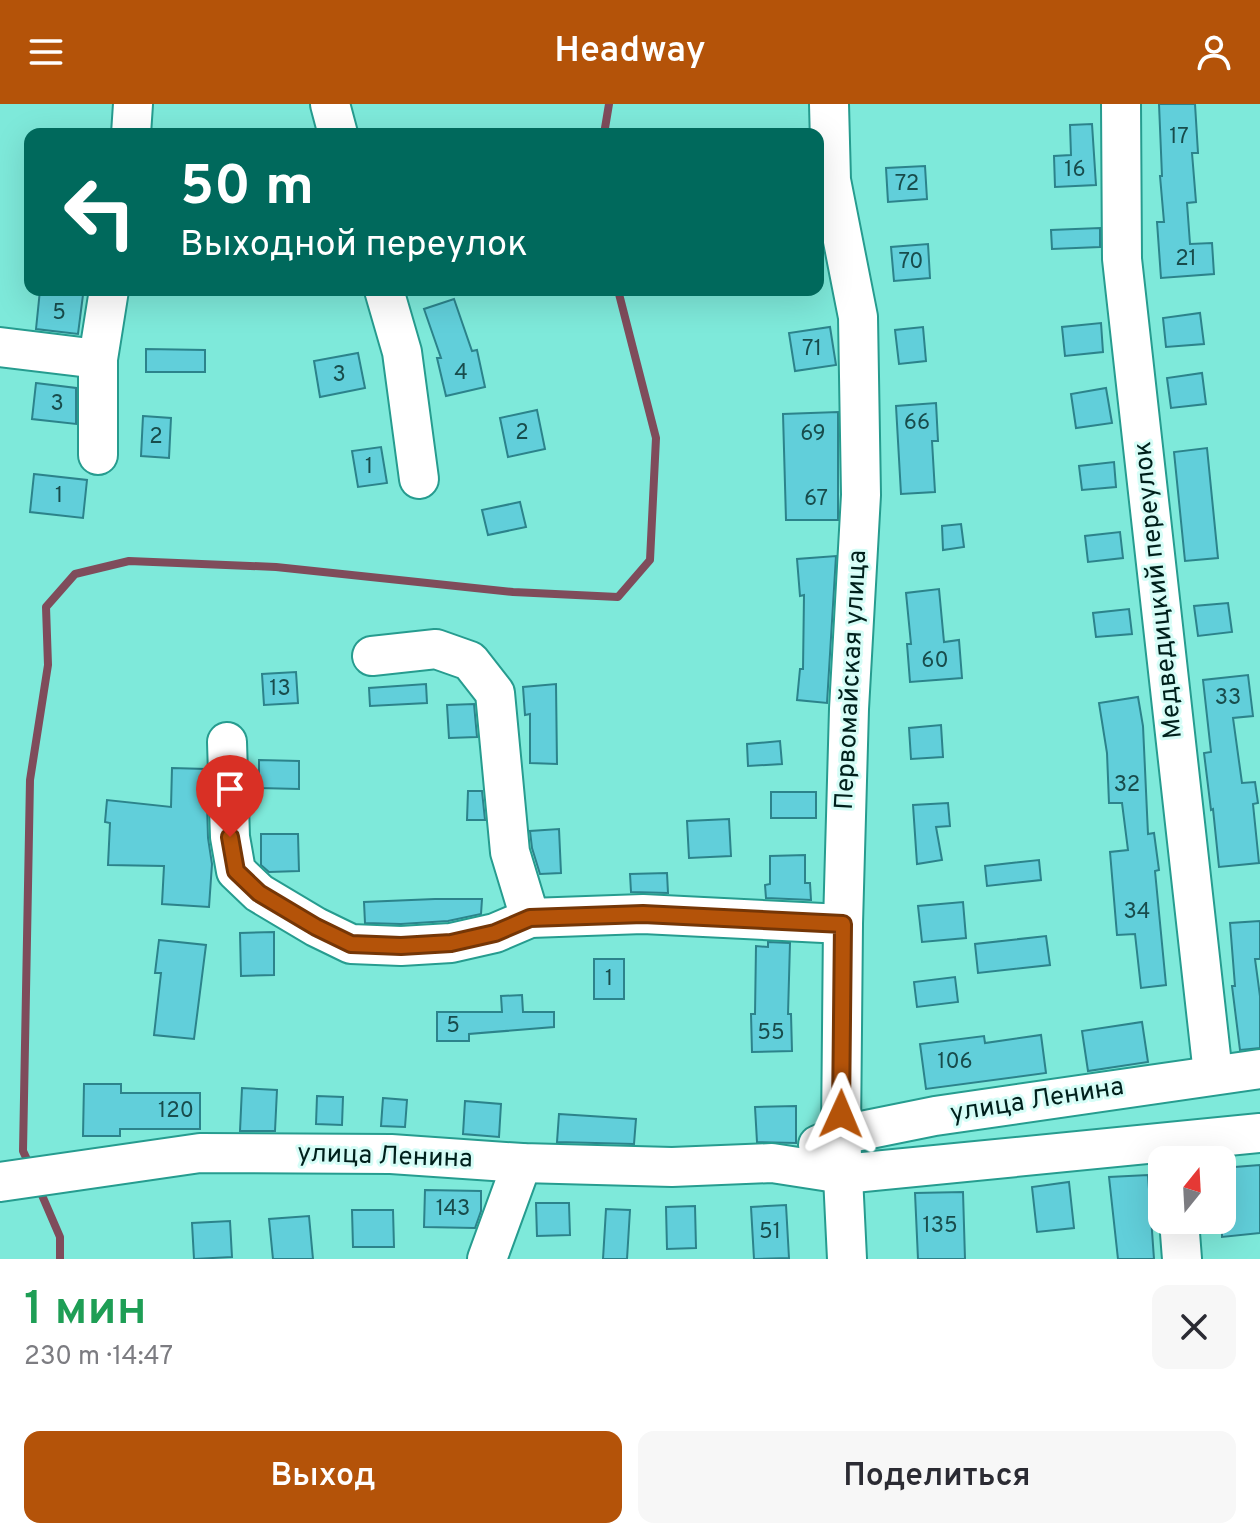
<!DOCTYPE html>
<html lang="ru">
<meta charset="utf-8">
<style>
body{margin:0;font-family:Overpass,sans-serif;background:#f7f7f7;color:#2b2b33;height:100vh;display:flex;flex-direction:column;font-size:30px;white-space:nowrap}
*{box-sizing:border-box;margin:0}
p{font-size:26px;color:#7c7c81}
.icon{flex:none;width:44px;height:44px;fill:none;stroke:currentColor;stroke-width:2;stroke-linecap:round;stroke-linejoin:round}
.map{position:relative;height:1155px;overflow:hidden}
.sheet{display:flex;flex-direction:column;background:#fff;flex:1}
.sheet>*{flex:none}
.top-card{position:absolute;left:24px;top:24px;width:800px;height:168px;border-radius:16px;box-shadow:0 8px 32px #0002;background:#00695c;color:#fff;overflow:hidden}
.needle{width:52px;rotate:18deg}
.buttons{position:absolute;left:1148px;top:1042px;display:grid;gap:16px}
.buttons a{display:grid;place-items:center;width:88px;height:88px;border-radius:16px;background:#fff;box-shadow:0 8px 32px #0002;font-size:40px}
.pin{position:absolute;display:grid;place-items:center;width:68px;height:68px;color:#fff;margin:-82px -34px;border-radius:50% 50% 50% 0;rotate:-45deg;box-shadow:0 0 8px #0007}
.pin .icon{rotate:45deg}
.me{position:absolute;width:88px;margin:-44px;rotate:1deg;stroke-linejoin:round;filter:drop-shadow(0 0 6px #0008)}
.turn{display:flex;align-items:center;gap:28px;height:168px;padding:0 24px;font-size:36px}
.turn .icon{width:104px;height:104px;stroke-width:2.5}
.turn b{display:block;font-size:56px;line-height:68px}
.round{display:grid;place-items:center;flex:none;width:84px;height:84px;border-radius:16px;background:#f7f7f7}
.head{display:flex;align-items:center;justify-content:space-between;height:136px;padding:0 24px}
h1{font-size:48px;font-weight:600;line-height:60px;color:#1e9e55}
.cta{display:flex;gap:16px;margin-top:auto;padding:16px 24px}
.cta a{flex:1;height:92px;border-radius:16px;background:#b45309;color:#fff;font-size:32px;font-weight:600;line-height:92px;text-align:center}
.cta a+a{background:#f7f7f7;color:#2b2b33}
header{display:flex;justify-content:space-between;align-items:center;height:104px;padding:0 24px;background:#b45309;color:#fff;font-size:36px;font-weight:600}
.map>svg:first-child{display:block}
</style>
<header><svg class="icon" aria-label="menu" viewBox="0 0 24 24"><path d="M4 6h16M4 12h16M4 18h16"/></svg>Headway<svg class="icon" aria-label="person" viewBox="0 0 24 24"><circle cx="12" cy="8" r="4"/><path d="M4 21q1-7 8-7t8 7"/></svg></header>
<div class="map">
<svg width="1260" height="1155" viewBox="0 0 1260 1155">
<rect width="100%" height="100%" fill="#7ee9da"/>
<g fill="none" stroke-linecap="round" stroke-linejoin="round">
<g stroke="#7f4c5b" stroke-width="8">
<polyline points="604,30 609,0"/>
<polyline points="30,1062 23,1047 30,676 48,561 46,503 75,470 129,457 276,463 513,488 618,493 650,456 656,334 618,186"/>
<polyline points="38,1082 60,1133 60,1155"/>
</g>
</g>
<g fill="#61cfda" stroke="#2c838b" stroke-width="2">
<polygon points="1159,0 1195,0 1198,49 1192,49 1196,98 1187,99 1190,140 1212,139 1214,170 1161,174 1157,118 1164,118 1160,72 1162,72"/>
<polygon points="1092,20 1096,81 1055,83 1054,52 1071,51 1070,21"/>
<polygon points="925,62 927,95 888,98 886,64"/>
<polygon points="1100,124 1100,143 1052,145 1051,126"/>
<polygon points="928,140 930,174 894,177 891,143"/>
<polygon points="40,186 83,191 78,230 36,225"/>
<polygon points="454,195 472,247 477,246 485,283 446,292 437,254 441,254 424,205"/>
<polygon points="1200,209 1204,240 1166,243 1163,214"/>
<polygon points="1101,219 1103,248 1065,252 1062,223"/>
<polygon points="830,223 836,261 795,267 789,229"/>
<polygon points="923,223 926,257 899,260 895,226"/>
<polygon points="146,245 205,246 205,268 146,268"/>
<polygon points="358,249 365,284 320,293 314,257"/>
<polygon points="1202,269 1206,300 1171,304 1167,274"/>
<polygon points="36,279 76,284 76,320 32,315"/>
<polygon points="1106,284 1112,319 1076,324 1071,290"/>
<polygon points="936,299 938,337 932,337 935,388 901,390 896,302"/>
<polygon points="537,306 545,345 508,353 500,314"/>
<polygon points="838,308 838,416 786,416 783,310"/>
<polygon points="143,312 171,314 169,354 141,352"/>
<polygon points="381,343 387,379 358,383 352,347"/>
<polygon points="1207,344 1218,454 1185,457 1174,348"/>
<polygon points="1114,358 1116,383 1082,386 1079,362"/>
<polygon points="34,370 87,376 83,414 30,408"/>
<polygon points="520,398 526,423 488,431 482,406"/>
<polygon points="961,420 964,443 943,446 942,422"/>
<polygon points="1120,428 1123,454 1088,458 1085,432"/>
<polygon points="836,452 827,599 797,596 800,565 803,565 804,491 800,492 797,455"/>
<polygon points="939,485 944,538 959,536 962,574 910,578 907,540 911,540 906,489"/>
<polygon points="1228,499 1232,528 1198,532 1194,502"/>
<polygon points="1129,505 1132,530 1096,533 1093,509"/>
<polygon points="296,568 298,599 264,601 262,570"/>
<polygon points="1248,571 1253,612 1233,614 1242,679 1255,678 1258,699 1253,700 1259,759 1219,763 1213,705 1211,706 1204,649 1211,648 1203,576"/>
<polygon points="426,580 427,599 370,602 369,584"/>
<polygon points="556,580 557,660 530,659 530,610 525,611 523,583"/>
<polygon points="1138,593 1143,622 1148,730 1154,729 1159,766 1155,767 1166,881 1141,884 1135,830 1117,831 1110,748 1128,746 1122,699 1109,699 1107,649 1099,599"/>
<polygon points="474,600 477,633 449,634 447,601"/>
<polygon points="941,621 943,653 911,655 909,624"/>
<polygon points="780,637 782,660 748,662 747,640"/>
<polygon points="259,656 299,657 299,685 259,684"/>
<polygon points="172,664 206,665 208,734 212,760 209,803 162,800 164,762 108,761 110,719 105,718 107,696 171,703"/>
<polygon points="468,687 482,687 485,716 467,716"/>
<rect x="771" y="688" width="45" height="26"/>
<polygon points="948,699 950,722 936,723 942,756 917,760 913,701"/>
<polygon points="729,715 731,752 689,754 687,717"/>
<polygon points="559,725 561,769 540,770 532,744 530,727"/>
<polygon points="261,730 298,730 299,767 269,768 261,761"/>
<polygon points="805,751 805,779 810,779 811,796 766,794 765,781 770,780 770,752"/>
<polygon points="1039,756 1041,776 987,782 985,762"/>
<polygon points="667,769 668,789 631,788 630,770"/>
<polygon points="435,795 482,795 481,810 448,817 401,820 365,819 364,798"/>
<polygon points="963,798 966,834 922,838 918,802"/>
<polygon points="1260,817 1260,855 1255,855 1260,892 1260,944 1240,946 1232,882 1235,882 1230,819"/>
<polygon points="274,828 274,871 241,872 240,829"/>
<polygon points="1046,832 1050,861 978,869 975,840"/>
<polygon points="159,836 206,841 194,935 154,931 161,869 155,869"/>
<polygon points="768,838 790,839 788,910 791,910 792,947 752,948 751,910 755,910 756,842 768,843"/>
<rect x="594" y="855" width="30" height="40"/>
<polygon points="955,873 958,898 917,903 914,878"/>
<polygon points="522,891 523,908 554,908 554,923 469,930 469,937 437,937 437,908 502,908 501,892"/>
<polygon points="1142,918 1148,958 1088,967 1082,927"/>
<polygon points="1041,931 1046,969 926,985 920,940 984,932 985,939"/>
<polygon points="84,980 121,980 121,989 200,989 200,1025 120,1025 120,1032 83,1032"/>
<polygon points="242,984 277,986 275,1027 240,1027"/>
<polygon points="317,992 343,993 342,1021 316,1020"/>
<polygon points="383,994 407,996 405,1023 381,1022"/>
<polygon points="465,997 501,1000 499,1033 463,1030"/>
<polygon points="796,1002 796,1039 757,1038 755,1003"/>
<polygon points="559,1010 636,1015 634,1040 557,1038"/>
<polygon points="1260,1061 1260,1129 1222,1133 1222,1064"/>
<polygon points="1148,1071 1154,1155 1118,1155 1109,1073"/>
<polygon points="1069,1078 1074,1124 1037,1128 1032,1083"/>
<polygon points="425,1086 481,1087 481,1107 475,1124 424,1123"/>
<polygon points="963,1088 965,1155 918,1155 915,1089"/>
<polygon points="536,1099 569,1099 570,1131 537,1132"/>
<polygon points="786,1101 789,1154 754,1155 751,1103"/>
<polygon points="695,1102 696,1144 667,1145 666,1103"/>
<polygon points="606,1105 630,1106 627,1155 603,1155"/>
<polygon points="352,1106 393,1106 394,1143 353,1143"/>
<polygon points="309,1112 313,1155 273,1155 269,1115"/>
<polygon points="230,1117 232,1153 194,1155 192,1119"/>
</g>
<g fill="none" stroke-linecap="round" stroke-linejoin="round">
<defs>
<g id="minor">
<polyline points="330,0 338,30"/>
<polyline points="829,0 831,76 858,213 861,391 849,605 843,820 841,1031 847,1155"/>
<polyline points="1121,0 1122,155 1213,970"/>
<polyline points="131,30 133,0"/>
<polyline points="384,186 402,248 419,375"/>
<polyline points="0,243 98,255"/>
<polyline points="98,351 98,255 109,186"/>
<polyline points="372,552 436,545 470,557 495,589 510,748 530,814"/>
<polyline points="227,638 230,733 236,767 259,789 316,823 351,840 401,842 451,839 495,829 530,814 643,810 843,820"/>
<polyline points="818,1041 841,1031 935,1012 1260,965"/>
<polyline points="0,1078 200,1049 391,1050 522,1059 672,1063 772,1059 843,1070 1260,1029"/>
<polyline points="1179,1116 1182,1155"/>
<polyline points="487,1155 522,1059"/>
</g>
</defs>
<use href="#minor" stroke="#269c8f" stroke-width="42"/>
<use href="#minor" stroke="#fff" stroke-width="38"/>
</g>
<g fill="none" stroke-linecap="round" stroke-linejoin="round">
<defs>
<polyline id="route" points="230,733 236,767 259,789 316,823 351,840 401,842 451,839 495,829 530,814 643,810 843,820 841,1010"/>
</defs>
<use href="#route" stroke="#753606" stroke-width="20"/>
<use href="#route" stroke="#b45309" stroke-width="14"/>
</g>
<g text-anchor="middle" dominant-baseline="central" stroke-width="6" stroke-linejoin="round" paint-order="stroke">
<g font-size="22" fill="#184c4c">
<text x="1179" y="33">17</text>
<text x="1075" y="66">16</text>
<text x="907" y="80">72</text>
<text x="1186" y="155">21</text>
<text x="911" y="158">70</text>
<text x="59" y="209">5</text>
<text x="812" y="245">71</text>
<text x="461" y="269">4</text>
<text x="339" y="271">3</text>
<text x="57" y="300">3</text>
<text x="917" y="319">66</text>
<text x="522" y="329">2</text>
<text x="813" y="330">69</text>
<text x="156" y="333">2</text>
<text x="369" y="363">1</text>
<text x="59" y="392">1</text>
<text x="816" y="395">67</text>
<text x="935" y="557">60</text>
<text x="280" y="585">13</text>
<text x="1228" y="594">33</text>
<text x="1127" y="681">32</text>
<text x="1137" y="808">34</text>
<text x="609" y="875">1</text>
<text x="453" y="922">5</text>
<text x="771" y="929">55</text>
<text x="955" y="958">106</text>
<text x="176" y="1007">120</text>
<text x="453" y="1105">143</text>
<text x="940" y="1122">135</text>
<text x="770" y="1128">51</text>
</g>
<g font-size="26" fill="#00201c" stroke="#d6fdf7">
<text transform="translate(1159 486) rotate(-96)">Медведицкий переулок</text>
<text transform="translate(852 576) rotate(-87)">Первомайская улица</text>
<text transform="translate(1037 997) rotate(-9)">улица Ленина</text>
<text transform="translate(385 1053) rotate(2)">улица Ленина</text>
</g>
</g>
</svg>
<div class="buttons">
<a><svg class="needle" viewBox="-14 -14 28 28"><path d="M0-13l5 13h-10z" fill="#e53935"/><path d="M0 13l5-13h-10z" fill="#7c7c81"/></svg></a>
</div>
<div class="pin" style="left:230px;top:733px;background:#d93025"><svg class="icon" aria-label="arrive" viewBox="0 0 24 24"><path d="M6 21V4h12l-3 4 3 4H6"/></svg></div>
<svg class="me" style="left:841px;top:1010px" viewBox="-20 -20 40 40"><path d="M0-17L14 15 0 8-14 15z" fill="#b45309" stroke="#fff" stroke-width="4"/></svg>
<div class="top-card">
<div class="turn"><svg class="icon" aria-label="left" viewBox="0 0 24 24"><path d="M17 20v-9H6M10 6l-5 5 5 5"/></svg><div><b>50 m</b>Выходной переулок</div></div>
</div>
</div>
<section class="sheet">
<div class="head"><div><h1>1 мин</h1><p>230 m · 14:47</p></div><a class="round"><svg class="icon" aria-label="close" viewBox="0 0 24 24"><path d="M6 6l12 12M18 6L6 18"/></svg></a></div>
<div class="cta"><a>Выход</a><a>Поделиться</a></div>
</section>
